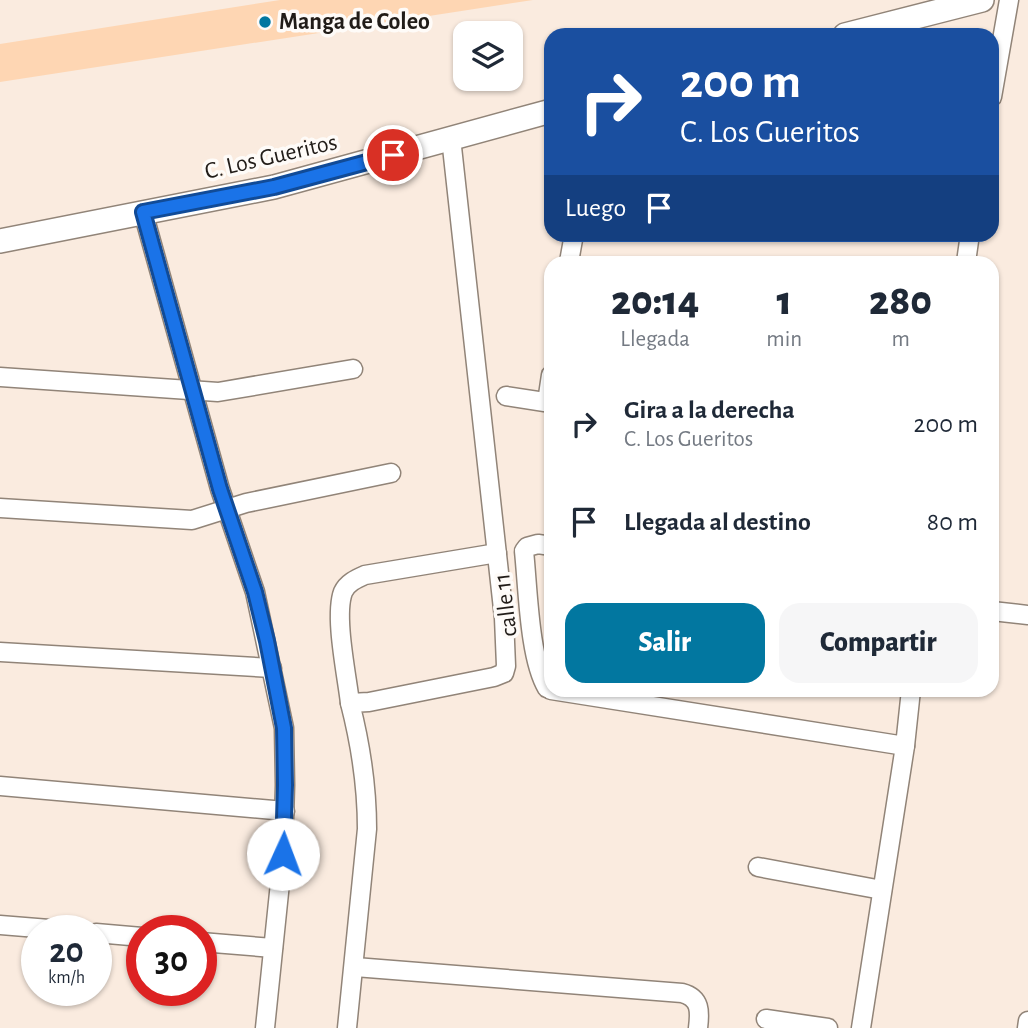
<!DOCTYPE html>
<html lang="es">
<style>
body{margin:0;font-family:"Alegreya Sans",sans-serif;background:#f6f6f7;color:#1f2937;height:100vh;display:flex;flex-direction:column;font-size:26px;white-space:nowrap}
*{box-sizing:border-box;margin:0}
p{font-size:23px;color:#747a83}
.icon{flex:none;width:38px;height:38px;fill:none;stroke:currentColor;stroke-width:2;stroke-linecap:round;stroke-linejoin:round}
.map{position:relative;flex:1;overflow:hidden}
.drawer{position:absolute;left:544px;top:256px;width:455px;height:441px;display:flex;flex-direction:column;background:#fff;border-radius:21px;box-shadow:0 2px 5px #0004}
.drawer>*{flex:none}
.banner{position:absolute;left:544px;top:28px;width:455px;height:214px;border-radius:21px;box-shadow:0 2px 5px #0004;background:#1a4fa0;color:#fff;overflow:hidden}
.tools{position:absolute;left:453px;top:21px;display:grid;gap:14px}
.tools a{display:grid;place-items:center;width:70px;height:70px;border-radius:14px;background:#fff;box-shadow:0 2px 5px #0004;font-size:35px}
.speed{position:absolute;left:21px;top:915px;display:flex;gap:14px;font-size:35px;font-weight:700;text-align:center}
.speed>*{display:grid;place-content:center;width:91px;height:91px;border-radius:50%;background:#fff;box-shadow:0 2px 5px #0004;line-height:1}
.speed small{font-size:18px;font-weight:400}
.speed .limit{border:10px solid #d22;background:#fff;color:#111}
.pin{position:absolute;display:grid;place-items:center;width:60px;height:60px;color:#fff;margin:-30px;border:4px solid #fff;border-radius:50%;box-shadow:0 2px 7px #0007}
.me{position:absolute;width:77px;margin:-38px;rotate:2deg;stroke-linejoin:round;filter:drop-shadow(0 0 5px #0008)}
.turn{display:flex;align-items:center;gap:24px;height:147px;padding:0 21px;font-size:32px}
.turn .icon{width:91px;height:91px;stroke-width:2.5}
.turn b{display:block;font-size:49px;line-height:60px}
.then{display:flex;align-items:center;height:66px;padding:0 21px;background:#0003;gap:14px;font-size:26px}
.eta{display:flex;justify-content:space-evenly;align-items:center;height:119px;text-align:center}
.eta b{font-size:42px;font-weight:800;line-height:49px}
.action{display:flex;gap:14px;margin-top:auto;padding:14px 21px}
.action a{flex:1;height:80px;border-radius:21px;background:#0277a0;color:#fff;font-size:28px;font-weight:800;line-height:80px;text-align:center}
.action a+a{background:#f6f6f7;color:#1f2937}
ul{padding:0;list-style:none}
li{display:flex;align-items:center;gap:21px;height:98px;padding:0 21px}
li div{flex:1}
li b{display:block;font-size:26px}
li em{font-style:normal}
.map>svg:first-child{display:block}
</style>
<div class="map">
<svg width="1028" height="1028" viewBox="0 0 1028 1028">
<rect width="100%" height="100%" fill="#faebdf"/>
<polygon fill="#fed6b3" points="280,0 533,0 0,82 0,44"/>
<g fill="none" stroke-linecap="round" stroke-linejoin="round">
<defs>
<g id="minor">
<polyline points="992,97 1009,0"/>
<polyline points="143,212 220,489 255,592 284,728 285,785 283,854 265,1028"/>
<polyline points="569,262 574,234"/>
<polyline points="966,262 970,234"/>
<polyline points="0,377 218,392 353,369"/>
<polyline points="506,396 551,403"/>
<polyline points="547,402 551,375"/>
<polyline points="0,508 192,520 246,503 391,473"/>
<path d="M 551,546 L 538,544 L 527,547 L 524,551 C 528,588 529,658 547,688 L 551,689"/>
<polyline points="992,611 1028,615"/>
<polyline points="0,652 272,668"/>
<polyline points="551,690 905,746"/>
<path d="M 350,703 C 347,676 334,616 343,592 C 347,583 356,579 365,575 L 497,553"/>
<polyline points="0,786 285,811"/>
<polyline points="758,867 882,890"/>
<polyline points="0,925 74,931"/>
<polyline points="96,933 142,937"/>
<polyline points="201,942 273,948"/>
<path d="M 355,967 L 682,993 C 701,998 700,1012 698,1028"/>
<polyline points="766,1019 828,1028"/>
<path d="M 347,1028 L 367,829 C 367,785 361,746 350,703 L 369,702 L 494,677 L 504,673 L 506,666 L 504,618 L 451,138"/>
<polyline points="861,1028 905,746 911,690"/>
<polyline points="1027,1028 1028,1021"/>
</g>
<g id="tertiary">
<polyline points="845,35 982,0"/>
<polyline points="0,241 274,187 551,111"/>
</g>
</defs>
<use href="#minor" stroke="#918478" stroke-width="21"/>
<use href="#tertiary" stroke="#918478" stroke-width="26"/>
<use href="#minor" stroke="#fff" stroke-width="18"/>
<use href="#tertiary" stroke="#fff" stroke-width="23"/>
</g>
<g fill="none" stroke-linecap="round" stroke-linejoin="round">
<defs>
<polyline id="route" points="283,854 285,785 284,728 267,641 255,592 220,489 143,212 274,187 393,155"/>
</defs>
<use href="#route" stroke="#114b97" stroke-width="18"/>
<use href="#route" stroke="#1a73e8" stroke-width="12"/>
</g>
<circle fill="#0277a0" stroke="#fefbf8" stroke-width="2.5" cx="265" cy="22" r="7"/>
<g text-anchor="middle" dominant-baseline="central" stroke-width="7" stroke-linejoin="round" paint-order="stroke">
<g font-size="24" font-weight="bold" fill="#211c18" stroke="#fefbf8" text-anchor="start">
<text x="279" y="22">Manga de Coleo</text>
</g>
<g font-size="24" fill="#211c18" stroke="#fefbf8">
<text transform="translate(271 157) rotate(-13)">C. Los Gueritos</text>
<text transform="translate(506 605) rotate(-97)">calle 11</text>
</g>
</g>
</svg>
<div class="tools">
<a><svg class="icon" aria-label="layers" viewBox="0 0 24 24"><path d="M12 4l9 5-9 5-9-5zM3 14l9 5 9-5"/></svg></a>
</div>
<div class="speed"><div>20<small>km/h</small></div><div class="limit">30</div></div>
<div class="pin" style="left:393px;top:155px;background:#d93025"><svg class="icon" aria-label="arrive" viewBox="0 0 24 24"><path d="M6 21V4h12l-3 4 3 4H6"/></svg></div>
<svg class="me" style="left:283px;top:854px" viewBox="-20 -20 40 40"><circle r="19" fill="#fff"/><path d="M0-13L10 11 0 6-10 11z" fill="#1a73e8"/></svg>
<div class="banner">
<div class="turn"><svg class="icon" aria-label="right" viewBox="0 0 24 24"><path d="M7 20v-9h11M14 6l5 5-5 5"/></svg><div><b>200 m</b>C. Los Gueritos</div></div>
<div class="then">Luego<svg class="icon" aria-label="arrive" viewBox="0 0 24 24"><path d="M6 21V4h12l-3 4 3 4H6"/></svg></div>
</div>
<section class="drawer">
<div class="eta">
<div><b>20:14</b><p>Llegada</p></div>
<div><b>1</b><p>min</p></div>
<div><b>280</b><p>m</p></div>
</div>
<ul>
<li><svg class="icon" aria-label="right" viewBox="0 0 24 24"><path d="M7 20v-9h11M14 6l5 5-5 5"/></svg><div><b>Gira a la derecha</b><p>C. Los Gueritos</p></div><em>200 m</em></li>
<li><svg class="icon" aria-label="arrive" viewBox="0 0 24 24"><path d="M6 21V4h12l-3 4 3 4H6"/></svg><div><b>Llegada al destino</b></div><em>80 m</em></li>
</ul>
<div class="action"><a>Salir</a><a>Compartir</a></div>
</section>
</div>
